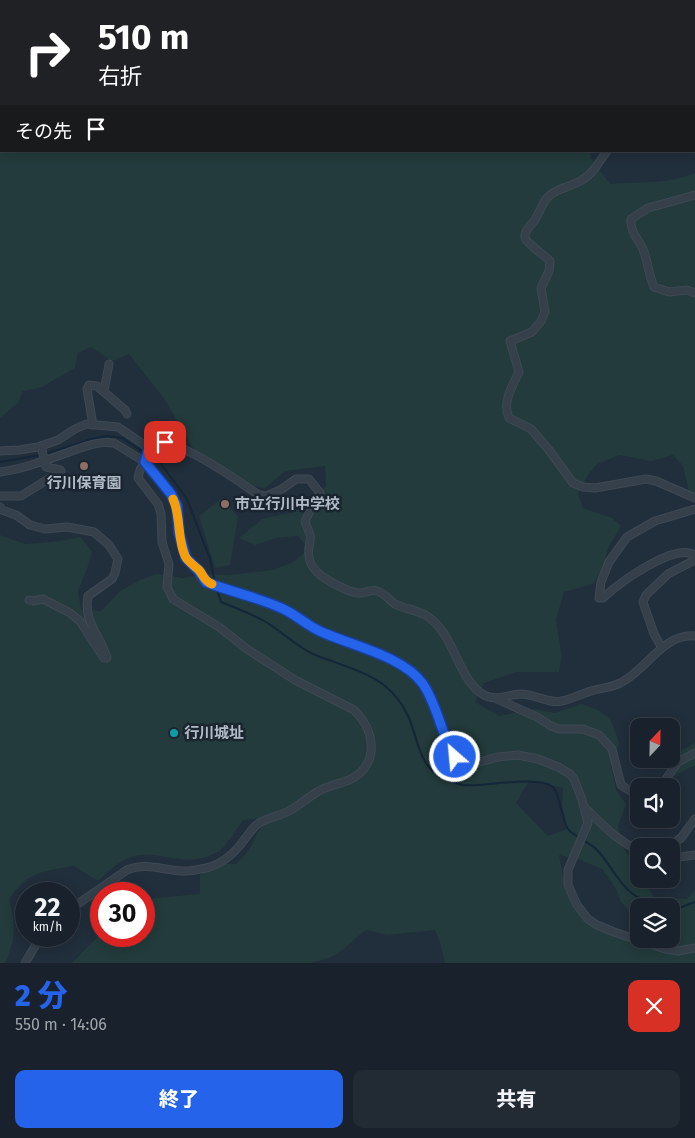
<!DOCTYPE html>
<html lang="ja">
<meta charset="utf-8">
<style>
body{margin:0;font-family:"Fira Sans","Noto Sans JP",sans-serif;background:#222a34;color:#f1f3f6;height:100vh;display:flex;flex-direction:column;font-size:19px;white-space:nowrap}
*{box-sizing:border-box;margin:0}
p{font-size:16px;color:#9fa4a9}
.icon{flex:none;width:28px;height:28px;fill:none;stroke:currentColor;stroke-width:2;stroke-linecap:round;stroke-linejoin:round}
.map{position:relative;height:963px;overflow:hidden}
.side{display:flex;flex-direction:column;background:#19222c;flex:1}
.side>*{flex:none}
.guide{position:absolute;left:0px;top:0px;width:695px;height:152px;box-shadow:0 2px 12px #0003,0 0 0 1px #373f48;background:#202124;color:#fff;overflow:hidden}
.needle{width:32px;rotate:22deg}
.controls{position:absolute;left:630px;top:718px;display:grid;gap:10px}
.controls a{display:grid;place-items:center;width:50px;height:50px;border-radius:10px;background:#19222c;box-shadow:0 2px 12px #0003,0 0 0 1px #373f48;font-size:25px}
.speed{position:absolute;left:15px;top:882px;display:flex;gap:10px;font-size:25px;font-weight:700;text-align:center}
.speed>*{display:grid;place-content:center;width:65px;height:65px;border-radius:50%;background:#19222c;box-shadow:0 2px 12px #0003,0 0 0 1px #373f48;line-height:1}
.speed small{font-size:12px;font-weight:400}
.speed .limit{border:8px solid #d22;background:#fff;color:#111}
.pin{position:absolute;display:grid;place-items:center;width:42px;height:42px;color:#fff;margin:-21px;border-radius:10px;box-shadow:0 2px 8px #0006}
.me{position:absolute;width:55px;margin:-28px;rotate:333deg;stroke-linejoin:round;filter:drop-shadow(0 0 4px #0008)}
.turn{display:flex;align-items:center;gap:18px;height:105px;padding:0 15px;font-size:22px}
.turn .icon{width:65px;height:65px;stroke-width:2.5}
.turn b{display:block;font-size:35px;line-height:42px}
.then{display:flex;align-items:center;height:48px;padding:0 15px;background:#0003;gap:10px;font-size:19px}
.round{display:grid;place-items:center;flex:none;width:52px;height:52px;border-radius:10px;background:#222a34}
.head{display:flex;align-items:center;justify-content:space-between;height:85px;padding:0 15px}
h1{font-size:30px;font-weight:800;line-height:38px;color:#2563eb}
.button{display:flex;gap:10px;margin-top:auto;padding:10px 15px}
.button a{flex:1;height:58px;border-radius:10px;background:#2563eb;color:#fff;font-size:20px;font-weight:800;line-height:58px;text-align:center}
.button a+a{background:#222a34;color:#f1f3f6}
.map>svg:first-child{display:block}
</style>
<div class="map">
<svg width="695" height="963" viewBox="0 0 695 963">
<rect width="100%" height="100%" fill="#212e3b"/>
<g fill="#233b3c" fill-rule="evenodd">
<path d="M 0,0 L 695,0 L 694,22 L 694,1 L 1,1 L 1,151 L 591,151 L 590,157 L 610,184 C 640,181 666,185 695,173 L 695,502 L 691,499 L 683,466 L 673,455 L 652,461 L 619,455 L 597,464 L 588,475 L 578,494 L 583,508 L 612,518 L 621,526 L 608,548 L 603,568 L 593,584 L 564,592 L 556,620 L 562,657 L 559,672 L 517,672 L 484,683 L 475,702 L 499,716 L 534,709 L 555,713 L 582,704 L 596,709 L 610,718 L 619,743 L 611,766 L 616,790 L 626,804 L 618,826 L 623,848 L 639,870 L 639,879 L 645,879 L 647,886 L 654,897 L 687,899 L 695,889 L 695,963 L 445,963 L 440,942 L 435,930 L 387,935 L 366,930 C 358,936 351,942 344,949 C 335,957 322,960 311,963 L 72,963 L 101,933 L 101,936 L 144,936 L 144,899 L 200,894 L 200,875 L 216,864 L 236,864 L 249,850 L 257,834 L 267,818 L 243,820 C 237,828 227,846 219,851 C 186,872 157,846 129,858 C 117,862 107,873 98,881 L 74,866 C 40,872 31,870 9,899 C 16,923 16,940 5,963 L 0,963 L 0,535 L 25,544 L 52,542 L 81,537 L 92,552 L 87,569 L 78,591 L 81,609 L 101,611 L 120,591 L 140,580 L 156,574 L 183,578 L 206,574 L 229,575 L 273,570 L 293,562 L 309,549 L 298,536 L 276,538 L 255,545 L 239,538 L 262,519 L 293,512 L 311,504 L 326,485 L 325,466 L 285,471 L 265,488 L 240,483 L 222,467 L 193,448 L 165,400 L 129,354 L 112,361 L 91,347 L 78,353 L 75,368 L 40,388 L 23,391 L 18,403 L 0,418 ZM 529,781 L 563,788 L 562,805 L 567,829 L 548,836 L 516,803 ZM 559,855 L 580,860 L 602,869 L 616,889 L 621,902 L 639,922 L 639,906 L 671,906 L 671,939 L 639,939 L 637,943 C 609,931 577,912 565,882 C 562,873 561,864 559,855 Z"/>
<polygon points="222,498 238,517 230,565 215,568 199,516"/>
<polygon points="695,743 695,765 672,777 664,761 671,759 671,756"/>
</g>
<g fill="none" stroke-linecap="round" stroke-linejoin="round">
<g stroke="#142639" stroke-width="2">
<polyline points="46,454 91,439 107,436 122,438 161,464 187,499 210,559 215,583"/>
<polyline points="0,462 41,455"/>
<path d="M 216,587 L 221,602 C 236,608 252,614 266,622 C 282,632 296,646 313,654 C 334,663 369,672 385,686 C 395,694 403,705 408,716 C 418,737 418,766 442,777 C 448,780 456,784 463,785 C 482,787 538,775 553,787 C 560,793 561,818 568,829 C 573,836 590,842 598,851 C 622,879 621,896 661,906"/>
<polyline points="671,908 679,908 695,902"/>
</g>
<defs>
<g id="minor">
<polyline points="694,101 695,98"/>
<path d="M 607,151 C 599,162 593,174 582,180 C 571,187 556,188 547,198 C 542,204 539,214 534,221 C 530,226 524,231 525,238 C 525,241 546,257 550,261 L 549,271 L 541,288 L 545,312 L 541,321 L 532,332 L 510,341 L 519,372 C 512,387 502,402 509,418 L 531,429 L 549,450 L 573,483 L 583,487 L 595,488 L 646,479 L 656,481 L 695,498"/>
<path d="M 695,195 L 648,208 L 631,219 C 630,234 640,240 644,252 C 648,263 649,276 654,287 L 669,292 L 687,290 L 695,293"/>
<polyline points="104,391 109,364"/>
<polyline points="93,425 87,389 89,385 97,386 125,410 127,414"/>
<polyline points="0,451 19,450 38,447 58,440 75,429 86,424 118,427 149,448"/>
<path d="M 0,472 C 24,469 49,459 72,451 C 86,446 99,441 114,443 L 145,462 L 171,493 L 177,507 L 179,533 L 186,558 L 199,571 L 206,582 L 284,609 L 322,633 L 366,649 L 404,666 L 412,671 L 423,685 L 432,702 L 448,746 L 455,757 L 462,763 L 468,765 L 498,757 L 518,755 L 538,759 L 558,767 L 570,774 L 574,779 L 582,800 L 588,823 L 568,870 L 568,885 L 577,905 L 588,919 L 597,925 L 614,932 L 665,949 L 678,951 L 695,948"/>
<polyline points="0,496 21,496 61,471 60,470 46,467 41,446"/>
<path d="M 0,507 L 2,510 L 16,515 L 30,525 L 45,529 L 67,527 L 94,532 L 109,545 L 118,559 L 115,573 L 112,579 L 88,596 C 83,622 100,635 107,658 L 104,658 L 80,621 L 70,613 L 43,599 L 33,601 L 29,600"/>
<path d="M 695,509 L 655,521 L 627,537 L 609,562 L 601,582 L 599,598 L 603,598 C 618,584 674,542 695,555"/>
<polyline points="662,648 654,634 643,602 646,595 668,574 695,560"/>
<polyline points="497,699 537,717 551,726 559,729 583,729 599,735 612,749 621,785 632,792 639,792"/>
<polyline points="661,786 678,762 695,753"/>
<path d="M 585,808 C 601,823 618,842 639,850"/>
<polyline points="670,846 681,838 695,819"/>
<polyline points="671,858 695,855"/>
<path d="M 69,910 L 127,870 C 148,861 166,872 187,871 C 193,871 200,869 206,868 C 223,864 234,854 244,840 C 249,834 253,827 259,823 C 268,818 278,816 287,812 C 299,806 308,797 319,791 C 329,785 341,784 351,779 C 380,764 375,730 354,710 L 295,680 L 247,649 L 219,627 L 173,599 L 167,587 L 169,564 L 162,542 L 161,514 L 158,504 L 138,478 L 140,470 L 145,462 L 149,448 L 155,442 C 185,442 233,478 259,495 L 266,496 L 282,489 L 296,479 L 309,479 L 320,493 C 317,502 310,510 305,521 C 306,526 309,530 310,535 C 311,538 310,539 310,542 C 307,554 308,564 318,573 C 324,579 350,593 358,593 C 365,594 370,589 377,591 C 385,593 389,600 395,604 C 405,609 417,610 427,616 C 455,634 458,681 484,695 C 497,702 509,694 521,694 C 535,694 548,704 562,701 C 572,699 581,694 591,691 C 600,688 611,688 620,683 C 646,671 663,633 695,636"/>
<polyline points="25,963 41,936"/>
</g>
</defs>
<use href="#minor" stroke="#3e4954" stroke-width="9"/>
<use href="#minor" stroke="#35404b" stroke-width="7"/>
</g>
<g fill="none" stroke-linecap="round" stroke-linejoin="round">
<defs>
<path id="route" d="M 165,442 L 155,442 L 149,448 L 145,462 L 171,494 L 177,506 L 179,533 L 186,558 L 199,571 L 206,582 C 231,592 257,597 281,608 C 296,614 308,627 324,633 C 354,646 404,657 423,684 C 438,706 441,735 455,757"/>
</defs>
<use href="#route" stroke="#184099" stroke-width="12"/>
<use href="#route" stroke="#2563eb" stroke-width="9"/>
<path stroke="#f59e0b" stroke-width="9" d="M 173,499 C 181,516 177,538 185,556 C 188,562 195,566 199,570 C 204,576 204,581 212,584"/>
</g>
<g fill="#8d6e63" stroke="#1a2530" stroke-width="2">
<circle cx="84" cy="466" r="5"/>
<circle cx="225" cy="504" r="5"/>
</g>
<circle fill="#0f9aa8" stroke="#1a2530" stroke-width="2" cx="174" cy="733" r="5"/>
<g text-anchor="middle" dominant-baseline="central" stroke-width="5" stroke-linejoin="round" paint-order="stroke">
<g font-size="15" font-weight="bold" fill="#b0bbc7" stroke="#1a2530" text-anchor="start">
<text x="84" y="483" text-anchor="middle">行川保育園</text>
<text x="235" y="504">市立行川中学校</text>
<text x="184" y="733">行川城址</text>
</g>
</g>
</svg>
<div class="controls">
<a><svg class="needle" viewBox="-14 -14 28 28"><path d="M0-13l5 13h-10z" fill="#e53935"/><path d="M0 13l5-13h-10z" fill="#9fa4a9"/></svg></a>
<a><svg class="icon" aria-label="sound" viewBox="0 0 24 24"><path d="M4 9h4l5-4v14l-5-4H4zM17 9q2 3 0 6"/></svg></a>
<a><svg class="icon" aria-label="search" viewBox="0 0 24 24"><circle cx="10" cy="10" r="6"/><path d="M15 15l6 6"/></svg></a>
<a><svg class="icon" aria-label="layers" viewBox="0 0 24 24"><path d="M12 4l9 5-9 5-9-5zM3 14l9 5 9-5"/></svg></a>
</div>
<div class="speed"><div>22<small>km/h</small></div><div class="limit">30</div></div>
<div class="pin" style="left:165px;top:442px;background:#d93025"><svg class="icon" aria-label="arrive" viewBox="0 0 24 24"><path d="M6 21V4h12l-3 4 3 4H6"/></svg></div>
<svg class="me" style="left:455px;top:757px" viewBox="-20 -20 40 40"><circle r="17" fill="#2563eb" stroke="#fff" stroke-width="3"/><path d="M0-11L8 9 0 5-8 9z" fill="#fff"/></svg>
<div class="guide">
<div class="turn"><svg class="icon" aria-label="right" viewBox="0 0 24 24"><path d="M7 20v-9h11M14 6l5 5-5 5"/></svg><div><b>510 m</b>右折</div></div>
<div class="then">その先<svg class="icon" aria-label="arrive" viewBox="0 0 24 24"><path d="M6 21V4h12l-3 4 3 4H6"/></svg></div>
</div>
</div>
<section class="side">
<div class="head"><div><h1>2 分</h1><p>550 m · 14:06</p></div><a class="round" style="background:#d93025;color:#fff"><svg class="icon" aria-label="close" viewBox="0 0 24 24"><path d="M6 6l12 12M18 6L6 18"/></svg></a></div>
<div class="button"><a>終了</a><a>共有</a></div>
</section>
